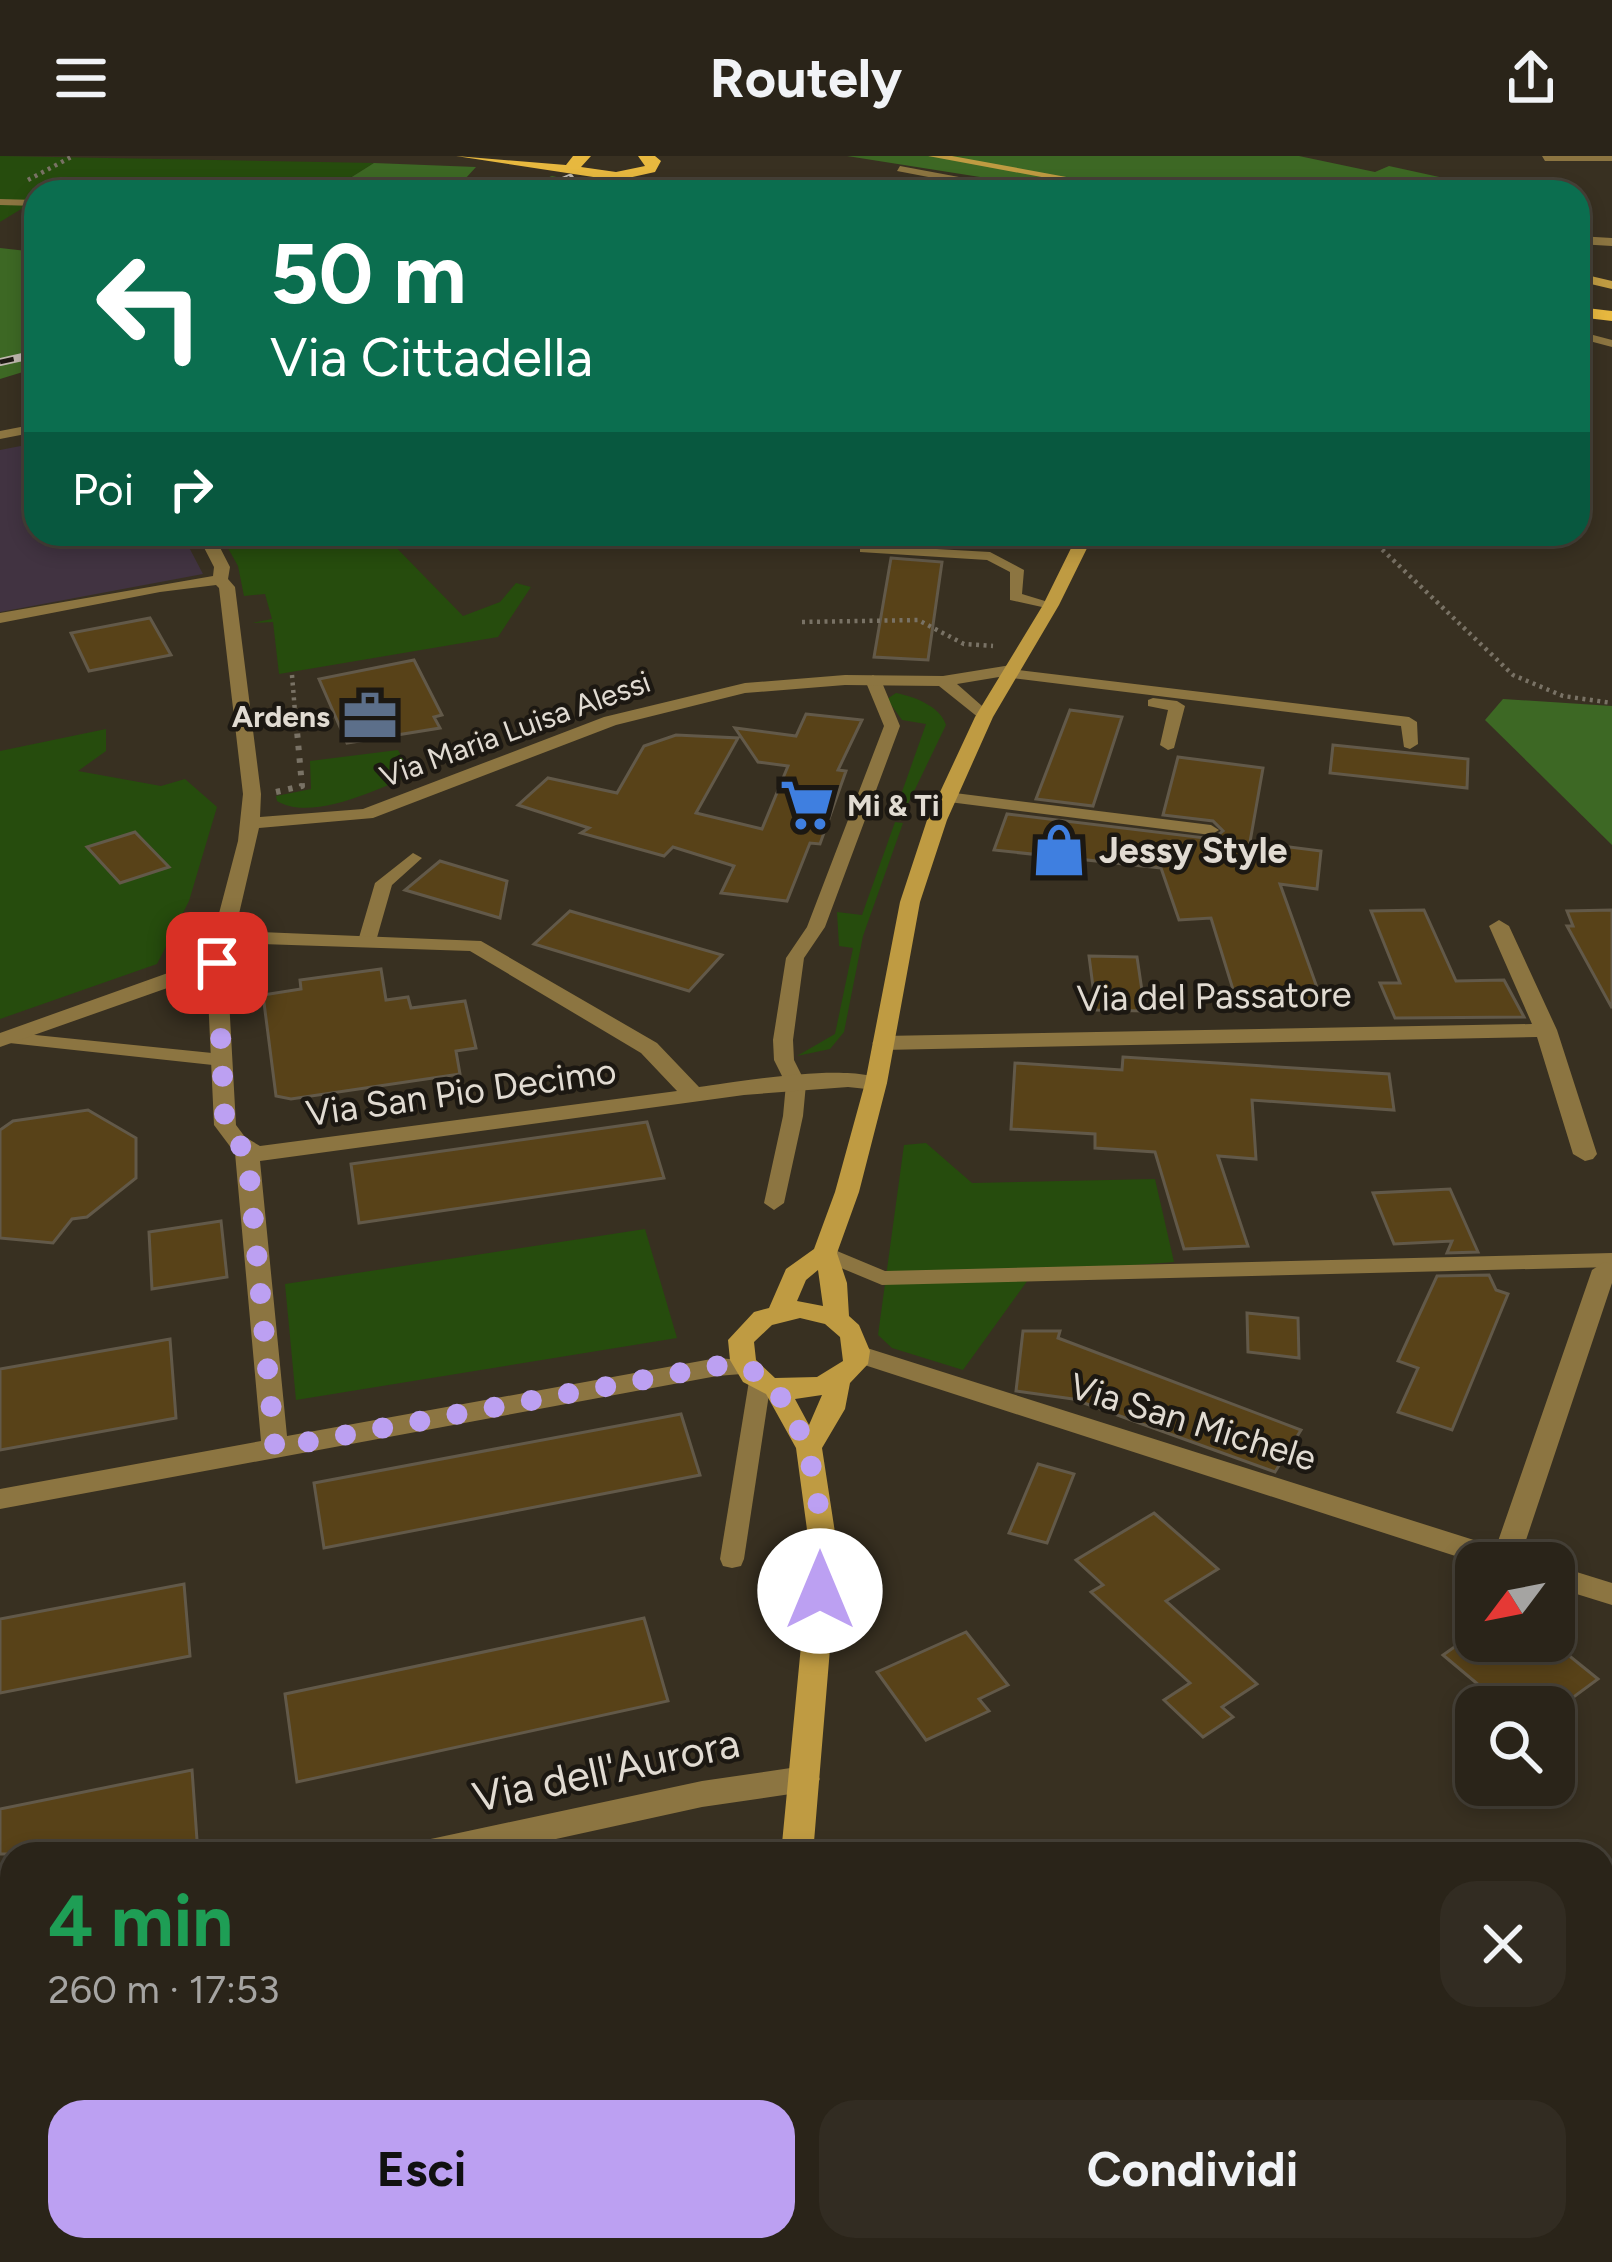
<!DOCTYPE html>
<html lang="it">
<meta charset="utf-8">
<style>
body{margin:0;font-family:Figtree,sans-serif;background:#322c22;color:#f1f3f6;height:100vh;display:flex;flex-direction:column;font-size:45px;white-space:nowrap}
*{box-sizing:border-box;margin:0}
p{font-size:39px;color:#a5a4a2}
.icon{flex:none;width:66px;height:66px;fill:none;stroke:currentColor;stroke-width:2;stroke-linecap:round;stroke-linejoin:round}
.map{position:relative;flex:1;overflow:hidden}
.panel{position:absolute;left:0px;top:1686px;width:1614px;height:420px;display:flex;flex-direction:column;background:#2a2419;border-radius:36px 36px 0 0;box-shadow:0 6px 18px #0003,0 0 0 3px #464138}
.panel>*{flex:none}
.top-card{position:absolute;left:24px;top:24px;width:1566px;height:366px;border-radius:36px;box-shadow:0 6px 18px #0003,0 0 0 3px #464138;background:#0b6e4f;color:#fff;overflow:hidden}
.needle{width:78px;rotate:238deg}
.controls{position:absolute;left:1455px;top:1386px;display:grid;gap:24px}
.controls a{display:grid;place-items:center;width:120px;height:120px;border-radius:24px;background:#2a2419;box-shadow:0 6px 18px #0003,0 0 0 3px #464138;font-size:60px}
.pin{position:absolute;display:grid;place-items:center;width:102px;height:102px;color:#fff;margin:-51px;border-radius:24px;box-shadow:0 6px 18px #0006}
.me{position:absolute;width:132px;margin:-66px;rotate:0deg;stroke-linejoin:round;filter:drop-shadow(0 0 9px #0008)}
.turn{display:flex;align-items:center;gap:42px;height:252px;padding:0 48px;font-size:54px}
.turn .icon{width:156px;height:156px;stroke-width:2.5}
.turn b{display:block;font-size:84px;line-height:102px}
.then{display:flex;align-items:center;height:114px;padding:0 48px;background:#0003;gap:24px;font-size:45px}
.round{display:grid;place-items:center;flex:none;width:126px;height:126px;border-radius:36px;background:#322c22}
.head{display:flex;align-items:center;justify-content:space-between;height:204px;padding:0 48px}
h1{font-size:72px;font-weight:700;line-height:90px;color:#1e9e55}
.button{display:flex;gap:24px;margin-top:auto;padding:24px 48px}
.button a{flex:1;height:138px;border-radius:36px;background:#bca0f2;color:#111;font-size:48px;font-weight:700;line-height:138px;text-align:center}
.button a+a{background:#322c22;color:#f1f3f6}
header{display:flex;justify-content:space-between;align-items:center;height:156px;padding:0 48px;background:#2a2419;font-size:54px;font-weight:700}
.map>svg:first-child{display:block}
</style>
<header><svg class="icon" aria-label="menu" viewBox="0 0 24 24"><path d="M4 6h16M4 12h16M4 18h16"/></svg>Routely<svg class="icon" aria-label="share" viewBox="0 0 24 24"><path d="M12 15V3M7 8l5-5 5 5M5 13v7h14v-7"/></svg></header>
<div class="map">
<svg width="1612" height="2106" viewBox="0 0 1612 2106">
<rect width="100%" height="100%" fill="#383021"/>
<polygon fill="#413341" points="36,287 36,378 182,378 203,418 0,456 0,294"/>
<g fill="#264c0d">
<polygon points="0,0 374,7 328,36 36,36 36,44 0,66"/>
<polygon points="220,378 383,378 463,460 500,446 516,427 531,431 498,481 279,518 273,466 252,467 272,463 265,438 244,440 238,410"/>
<path d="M 896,537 C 915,541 940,550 946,569 L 906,652 L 897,650 L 926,568 L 902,564 L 887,543 Z"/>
<polygon points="106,573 106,595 78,615 161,630 185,623 217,651 189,745 157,808 0,863 0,595"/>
<path d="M 398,594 L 404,605 L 421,615 C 385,630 313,667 277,645 L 276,640 L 311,633 L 310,605 Z"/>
<polygon points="895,666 903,667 863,780 844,876 830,893 797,900 835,878 853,792 839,790 837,756 862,759"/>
<polygon points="926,987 972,1027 1155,1023 1174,1106 1033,1117 963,1214 892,1192 878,1179 904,989"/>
<polygon points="645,1073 677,1182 296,1244 285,1128"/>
<polygon points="324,2094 604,2094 602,2106 321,2106"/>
</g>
<g fill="#3d6824">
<polygon points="847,0 1299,0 1375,16 1389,10 1508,36 1075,36"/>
<polygon points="374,7 476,11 454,35 510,35 552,20 603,31 591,36 328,36"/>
<polygon points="0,92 36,96 36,212 0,223"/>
<polygon points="1503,543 1612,550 1612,689 1485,564"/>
</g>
<g fill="#584218" stroke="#625949" stroke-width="3">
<polygon points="891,402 942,406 928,504 874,501"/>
<polygon points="150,462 171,499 89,515 71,477"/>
<polygon points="414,504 442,559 434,561 440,572 347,587 319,523"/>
<polygon points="1070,554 1122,561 1093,650 1036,643"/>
<polygon points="806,558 862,564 838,614 846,615 820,688 810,687 787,745 721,737 734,710 673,691 664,700 581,677 589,672 518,649 548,622 617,637 644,590 676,579 738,582 696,657 762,673 788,610 758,606 735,572 796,580"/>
<polygon points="1333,589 1468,603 1467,632 1330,617"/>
<polygon points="1178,601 1263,612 1250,686 1321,695 1317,733 1280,728 1324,851 1239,853 1211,762 1179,764 1161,712 994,694 1007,658 1213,683 1223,675 1213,665 1163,659"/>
<polygon points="135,676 169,711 120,727 87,691"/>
<polygon points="440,705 507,725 500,762 405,734"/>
<polygon points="1424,754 1456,825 1504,824 1524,861 1395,862 1380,827 1400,827 1371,755"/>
<polygon points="1612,754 1612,852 1567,770 1573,770 1567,755"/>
<polygon points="570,755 722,799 689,835 534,788"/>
<polygon points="1089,800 1137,801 1145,855 1096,854"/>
<polygon points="381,813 386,844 408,841 411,852 465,845 476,892 456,895 460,918 291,943 276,940 263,839 301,833 300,824"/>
<polygon points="1123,901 1389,918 1394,954 1252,944 1256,1003 1218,1000 1248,1090 1184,1093 1155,996 1095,992 1095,978 1011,973 1015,907 1122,914"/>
<polygon points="88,954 136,982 136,1022 87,1061 72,1063 53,1087 0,1082 0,974 13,965"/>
<polygon points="647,966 664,1022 359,1067 351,1008"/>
<polygon points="1450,1033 1478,1096 1447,1097 1452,1085 1394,1088 1373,1037"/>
<polygon points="221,1065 227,1121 152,1133 149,1076"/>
<polygon points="1489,1119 1496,1134 1508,1138 1452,1274 1398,1256 1418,1212 1398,1205 1437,1120"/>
<polygon points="1247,1157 1298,1162 1299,1202 1248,1196"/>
<polygon points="1023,1175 1060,1175 1058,1182 1301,1274 1275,1316 1073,1243 1016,1235"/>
<polygon points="170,1183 176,1262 0,1294 0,1213"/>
<polygon points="681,1258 700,1319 324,1392 314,1327"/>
<polygon points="1038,1308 1074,1318 1047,1387 1009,1377"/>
<polygon points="1154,1357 1218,1413 1166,1445 1257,1528 1222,1551 1233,1561 1203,1581 1164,1544 1190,1527 1091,1436 1103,1429 1076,1404"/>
<polygon points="184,1428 190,1500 0,1537 0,1463"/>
<polygon points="644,1462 668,1545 297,1626 285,1538"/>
<polygon points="966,1476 1008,1529 979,1543 989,1555 926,1584 877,1516"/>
<polygon points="1463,1485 1551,1485 1598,1523 1560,1551 1505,1551 1443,1499"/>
<polygon points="192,1614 198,1698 0,1698 0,1653"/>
</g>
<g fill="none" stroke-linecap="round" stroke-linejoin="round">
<g stroke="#797265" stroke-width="4.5" stroke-dasharray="3 4.5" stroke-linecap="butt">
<polyline points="28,24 73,0"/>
<polyline points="690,26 722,36"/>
<polyline points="1366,378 1513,519 1563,540 1612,547"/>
<polyline points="802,466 918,464 964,488 993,490"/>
<polyline points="292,519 295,556"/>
</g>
<polyline stroke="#797265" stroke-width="6" stroke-dasharray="4.5 8" stroke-linecap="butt" points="276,636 302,630 295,553"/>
<g fill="#8c7541" fill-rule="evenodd">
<polygon points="1542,0 1612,0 1612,5 1545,5"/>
<polygon points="900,10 1023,33 1028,36 1007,36 897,15"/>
<polygon points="502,28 505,33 483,36 484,34"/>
<polygon points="0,43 36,44 36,50 0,49"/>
<polygon points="1578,175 1612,184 1612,191 1578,182"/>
<polygon points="865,389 990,396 1024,414 1022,438 1058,449 1051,453 1010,444 1010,416 987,404 860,396 860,390"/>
<polygon points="1009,513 1409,561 1417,566 1418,588 1410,593 1404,591 1401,570 1004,521 1001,518"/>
<polygon points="873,519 881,524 900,570 825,771 804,802 793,884 794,904 806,928 803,960 784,1047 774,1054 764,1047 783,960 786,928 774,904 773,884 786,802 807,771 884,570 865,524"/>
<polygon points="1153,542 1177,545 1185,550 1174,592 1168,594 1160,589 1168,554 1148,550 1148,544"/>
<polygon points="947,636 1211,669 1219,674 1211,679 941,645 941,637"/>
<polygon points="413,697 422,702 392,729 376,785 373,789 361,789 358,785 375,727"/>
<polygon points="6,876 222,898 232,904 222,910 0,886 0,878"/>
<polygon points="825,1090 885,1115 1612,1097 1612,1111 882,1129 817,1102 814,1097 817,1092"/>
<polygon points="760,1217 768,1219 771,1225 744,1403 741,1410 732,1412 723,1410 720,1403 749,1225 752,1219"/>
</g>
<g fill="#8c7541" fill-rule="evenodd">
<polygon points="1578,80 1612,82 1612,90 1578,88"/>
<polygon points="36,268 36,276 0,283 0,275"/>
<path d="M 197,378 L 213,378 L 230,411 L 228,423 L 235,431 L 261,638 L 260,661 L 363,653 L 604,561 L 745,527 L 845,519 L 943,520 L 1011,509 L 1020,514 L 1011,519 L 957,528 L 990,557 L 990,565 L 984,566 L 939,530 L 845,529 L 745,537 L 616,569 L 373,662 L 259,672 L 235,775 L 481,785 L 657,887 L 699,931 C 738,926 859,904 887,927 L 876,934 L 848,931 L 744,939 L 260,1005 L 287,1280 L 717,1202 L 754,1205 L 758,1211 L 754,1217 L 717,1220 L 0,1353 L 0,1333 L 261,1285 L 235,997 L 214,969 L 207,818 L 0,891 L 0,877 L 207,803 L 238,685 L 243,638 L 219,432 L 216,429 L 160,436 L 0,467 L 0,457 L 213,420 L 214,411 ZM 232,787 L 470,795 L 641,897 L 677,935 L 260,990 L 245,981 L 236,969 L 227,807 Z"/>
<polygon points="1499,764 1509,770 1557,874 1597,998 1593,1003 1585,1005 1573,998 1537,881 883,894 872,887 883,880 1532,868 1489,770"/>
<polygon points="1604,1106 1612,1108 1612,1127 1521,1399 1525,1407 1477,1407 849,1204 845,1198 849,1192 867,1192 1496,1391 1592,1114"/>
<polygon points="1554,1409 1612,1427 1612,1449 1554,1431"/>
<polygon points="804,1610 815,1614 820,1623 815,1632 804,1636 702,1651 488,1698 410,1698 415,1688 426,1684 702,1625"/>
<polygon points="12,1773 12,1803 0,1806 0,1776"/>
</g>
<g fill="#bf9b42" fill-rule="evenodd">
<polygon points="928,0 952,0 1148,36 1122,36"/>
<polygon points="1578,117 1612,125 1612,133 1578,125"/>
<path d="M 1078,378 L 1094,378 L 1059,449 L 993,561 L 947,664 L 920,746 L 887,927 L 859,1036 L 837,1097 L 847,1127 L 849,1160 L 859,1169 L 870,1195 L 868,1208 L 850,1227 L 845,1253 L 822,1292 L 838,1396 L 813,1698 L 781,1698 L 810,1396 L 796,1292 L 766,1238 L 743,1226 L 730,1204 L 728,1184 L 754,1156 L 769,1152 L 786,1113 L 814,1093 L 835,1036 L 865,927 L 900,746 L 927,664 L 975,561 L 1043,449 ZM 818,1114 L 823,1150 L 797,1145 L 806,1124 ZM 800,1162 L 825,1168 L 840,1181 L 843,1205 L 817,1221 L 775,1222 L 756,1204 L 754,1186 L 772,1169 ZM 822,1239 L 809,1269 L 795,1243 Z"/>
<polygon points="740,2094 776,2094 776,2106 738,2106"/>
</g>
<g fill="#e7b83f" fill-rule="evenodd">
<polygon points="456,0 566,9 573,0 591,0 581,11 616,16 645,10 638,0 655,0 661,5 655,16 628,22 678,36 653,36 613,24"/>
<polygon points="1578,151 1612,155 1612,165 1578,161"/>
</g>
<defs>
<g id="rail">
<polyline points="537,36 570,22"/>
<polyline points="0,206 36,198"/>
</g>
</defs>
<use href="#rail" stroke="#beb7ad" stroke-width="8"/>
<use href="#rail" stroke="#1c1812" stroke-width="4.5" stroke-dasharray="14" stroke-linecap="butt"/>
</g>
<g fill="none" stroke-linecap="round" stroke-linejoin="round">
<path stroke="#bca0f2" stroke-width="21" stroke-dasharray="0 37.8" d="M 217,807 L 225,969 L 233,984 L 247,995 L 275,1292 L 717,1210 C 724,1211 740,1208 746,1211 C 815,1248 826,1364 820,1435"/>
</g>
<defs>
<symbol id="office-bare" viewBox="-9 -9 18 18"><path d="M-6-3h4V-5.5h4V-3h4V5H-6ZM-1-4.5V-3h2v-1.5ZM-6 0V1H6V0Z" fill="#5c6f8a" stroke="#1c1812" stroke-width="2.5" paint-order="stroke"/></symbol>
<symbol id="supermarket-bare" viewBox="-9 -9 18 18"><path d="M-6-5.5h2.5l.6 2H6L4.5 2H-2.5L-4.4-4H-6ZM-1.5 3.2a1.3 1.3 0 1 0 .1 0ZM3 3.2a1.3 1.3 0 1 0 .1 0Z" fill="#3f7fe0" stroke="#1c1812" stroke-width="2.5" paint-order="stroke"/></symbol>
<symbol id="shop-bare" viewBox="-9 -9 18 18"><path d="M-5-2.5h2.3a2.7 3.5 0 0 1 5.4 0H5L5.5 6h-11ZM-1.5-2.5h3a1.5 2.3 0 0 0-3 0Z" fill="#3f7fe0" stroke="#1c1812" stroke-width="2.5" paint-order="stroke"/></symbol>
</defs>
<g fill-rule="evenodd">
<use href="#office-bare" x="332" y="522" width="76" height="76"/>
<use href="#supermarket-bare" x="769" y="611" width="76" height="76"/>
<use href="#shop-bare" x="1021" y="656" width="76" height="76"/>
</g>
<g text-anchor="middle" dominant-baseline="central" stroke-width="9" stroke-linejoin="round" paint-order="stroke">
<g font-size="30" font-weight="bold" fill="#e1dbd2" stroke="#1c1812" text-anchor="end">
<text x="330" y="560">Ardens</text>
<text x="847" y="649" text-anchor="start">Mi &amp; Ti</text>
</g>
<g font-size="30" fill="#e1dbd2" stroke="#1c1812">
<text transform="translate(515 573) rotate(-20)">Via Maria Luisa Alessi</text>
</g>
<g font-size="36" font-weight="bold" fill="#e1dbd2" stroke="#1c1812" text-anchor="start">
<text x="1099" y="694">Jessy Style</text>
</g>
<g font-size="36" fill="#e1dbd2" stroke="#1c1812">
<text transform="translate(1214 840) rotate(-1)">Via del Passatore</text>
<text transform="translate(461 936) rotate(-8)">Via San Pio Decimo</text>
<text transform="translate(1193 1266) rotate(17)">Via San Michele</text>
</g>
<g font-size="42" fill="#e1dbd2" stroke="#1c1812">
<text transform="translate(606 1614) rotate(-12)">Via dell'Aurora</text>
</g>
</g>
</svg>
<div class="controls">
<a><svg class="needle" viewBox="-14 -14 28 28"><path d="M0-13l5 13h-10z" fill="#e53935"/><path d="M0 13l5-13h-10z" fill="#a5a4a2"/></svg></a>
<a><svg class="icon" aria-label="search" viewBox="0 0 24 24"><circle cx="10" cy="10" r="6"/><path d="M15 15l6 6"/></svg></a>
</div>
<div class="pin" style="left:217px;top:807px;background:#d93025"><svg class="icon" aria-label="arrive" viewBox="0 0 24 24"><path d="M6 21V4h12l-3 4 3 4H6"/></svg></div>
<svg class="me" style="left:820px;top:1435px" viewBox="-20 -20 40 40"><circle r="19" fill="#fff"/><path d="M0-13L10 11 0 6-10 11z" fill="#bca0f2"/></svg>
<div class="top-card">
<div class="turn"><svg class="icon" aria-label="left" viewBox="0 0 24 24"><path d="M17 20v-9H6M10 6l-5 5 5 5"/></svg><div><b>50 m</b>Via Cittadella</div></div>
<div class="then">Poi<svg class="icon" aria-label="right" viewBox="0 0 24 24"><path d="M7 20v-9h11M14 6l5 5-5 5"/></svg></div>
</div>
<section class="panel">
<div class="head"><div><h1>4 min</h1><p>260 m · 17:53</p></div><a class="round"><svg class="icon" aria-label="close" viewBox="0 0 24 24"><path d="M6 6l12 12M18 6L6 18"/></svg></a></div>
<div class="button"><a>Esci</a><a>Condividi</a></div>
</section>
</div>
